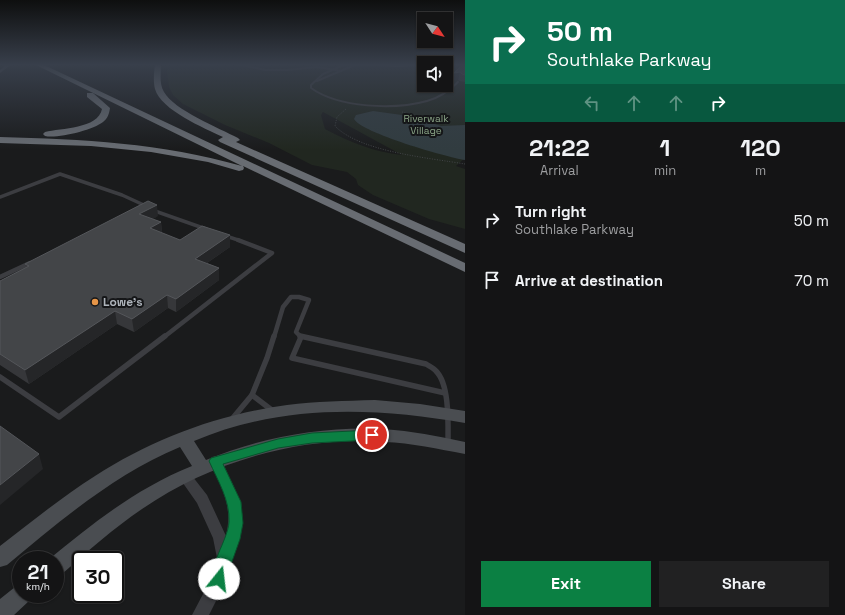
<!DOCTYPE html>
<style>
body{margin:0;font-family:"Space Grotesk",sans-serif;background:#212122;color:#f1f3f6;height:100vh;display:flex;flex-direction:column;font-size:15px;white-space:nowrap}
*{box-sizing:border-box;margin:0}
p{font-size:13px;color:#9d9ea0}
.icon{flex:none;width:22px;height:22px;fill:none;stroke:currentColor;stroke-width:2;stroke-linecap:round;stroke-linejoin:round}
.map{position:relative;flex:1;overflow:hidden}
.details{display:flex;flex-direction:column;background:#141415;width:380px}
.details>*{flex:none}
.banner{background:#0b6e4f;color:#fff;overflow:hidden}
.needle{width:26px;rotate:126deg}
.buttons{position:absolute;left:417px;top:12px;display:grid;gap:8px}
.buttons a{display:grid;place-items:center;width:36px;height:36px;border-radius:0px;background:#141415;box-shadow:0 1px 3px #0004,0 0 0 1px #333334;font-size:20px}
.speed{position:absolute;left:12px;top:551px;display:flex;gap:8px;font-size:20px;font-weight:700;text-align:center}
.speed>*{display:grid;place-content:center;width:52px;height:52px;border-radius:50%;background:#141415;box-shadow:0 1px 3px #0004,0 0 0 1px #333334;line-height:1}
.speed small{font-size:10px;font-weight:400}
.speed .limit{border:2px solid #111;border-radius:6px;background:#fff;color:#111}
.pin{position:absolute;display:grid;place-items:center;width:34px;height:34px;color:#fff;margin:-17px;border:2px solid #fff;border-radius:50%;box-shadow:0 1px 4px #0007}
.me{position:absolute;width:44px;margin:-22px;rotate:16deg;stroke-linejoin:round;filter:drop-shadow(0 0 3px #0008)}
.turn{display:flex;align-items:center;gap:14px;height:84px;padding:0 16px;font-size:18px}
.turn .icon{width:52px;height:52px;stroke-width:2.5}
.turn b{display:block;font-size:28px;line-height:34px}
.lanes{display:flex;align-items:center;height:38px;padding:0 16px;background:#0003;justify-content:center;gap:20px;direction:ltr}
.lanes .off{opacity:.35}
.eta{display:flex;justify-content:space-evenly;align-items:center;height:68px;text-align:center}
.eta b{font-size:24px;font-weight:800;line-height:28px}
.cta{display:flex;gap:8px;margin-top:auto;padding:8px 16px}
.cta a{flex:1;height:46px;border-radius:0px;background:#0b8043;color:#fff;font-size:16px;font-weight:800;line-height:46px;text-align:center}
.cta a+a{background:#212122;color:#f1f3f6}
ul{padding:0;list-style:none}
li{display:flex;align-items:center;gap:12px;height:60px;padding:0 16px}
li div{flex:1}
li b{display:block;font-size:15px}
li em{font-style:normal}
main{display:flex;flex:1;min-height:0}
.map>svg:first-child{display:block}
</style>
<main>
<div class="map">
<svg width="465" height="615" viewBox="0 0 465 615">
<rect width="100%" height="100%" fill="#1a1b1c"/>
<path fill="#212720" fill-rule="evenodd" d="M 168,64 L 351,64 L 384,67 L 424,67 L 424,85 L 446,85 L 446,64 L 465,64 L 465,158 L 456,166 L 465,169 L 465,229 L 429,219 L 373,195 L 358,185 L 356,179 L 347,172 L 312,165 L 269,143 L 225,125 L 183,104 L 173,95 L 169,87 L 167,71 ZM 323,112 L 402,155 C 374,152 350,142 325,129 L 321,115 Z"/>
<path fill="#313c40" d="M 373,111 L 409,116 L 441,126 L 465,125 L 465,160 C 446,157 362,133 354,119 L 356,115 Z"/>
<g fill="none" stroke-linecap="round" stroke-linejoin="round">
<g stroke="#424548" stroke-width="1" stroke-dasharray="1 1.5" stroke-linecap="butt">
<path d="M 346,109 L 337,117 L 335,126 C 360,152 430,158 465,164"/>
<polyline points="402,112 432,120"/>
</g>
<g stroke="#3c3d41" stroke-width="2">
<polyline points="237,64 265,70 288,70 317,67 341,71"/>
<path d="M 346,64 L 323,74 L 311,85 L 311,88 C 339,108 394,110 427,101 C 439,98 450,90 458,82"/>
<polyline points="317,81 357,64"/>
</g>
<g stroke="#3c3d41" stroke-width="3.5">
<polyline points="0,197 60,174 122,195 146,206"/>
<polyline points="152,210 206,229"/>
<polyline points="226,236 241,241"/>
</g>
<g stroke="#3c3d41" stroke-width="4.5">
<polyline points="0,277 30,263"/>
<polyline points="164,337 272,253 238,240"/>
<polyline points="274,337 283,307 291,297 299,297 309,300 296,332 301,337"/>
</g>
<g stroke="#3c3d41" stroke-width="5.5">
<path d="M 300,336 L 426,364 C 429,366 434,368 436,371 C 450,385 448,425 448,444"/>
<polyline points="301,337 292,358 445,393"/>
<polyline points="0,377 59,417 165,336"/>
<polyline points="252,395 273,411"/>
<polyline points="232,419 252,395 267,358 274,336"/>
</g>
<path fill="#3c3d41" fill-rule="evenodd" d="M 216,456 L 220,457 L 241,502 L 243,523 L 240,539 L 231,559 L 227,579 L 209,615 L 192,615 L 212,577 L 217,558 L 213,538 L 197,503 L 178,476 L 179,472 L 184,471 L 189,472 L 207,495 L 226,536 C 233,505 222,489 210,461 L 212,457 Z"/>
<g fill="#4a4d51" fill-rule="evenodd">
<polygon points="7,64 12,64 0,73 0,70"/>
<polygon points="356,64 424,64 424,66 396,67 358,65"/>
<path d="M 375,400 L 420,404 L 465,411 L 465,423 C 374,407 281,404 194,441 L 206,460 C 261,437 324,426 384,429 C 411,431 438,436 465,442 L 465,454 C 438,449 412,443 384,442 C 300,436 212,461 142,509 C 114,528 88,551 62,574 L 55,577 L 55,560 L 48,560 C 93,523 137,488 192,466 L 180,447 C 115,474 61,520 7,565 L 0,567 L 0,546 C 31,522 62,497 95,476 C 152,439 219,414 287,405 C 316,401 345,401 375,400 Z"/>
<polygon points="21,584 21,594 32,594 29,601 14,615 0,615 0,599 15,587"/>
</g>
<g fill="#686c72" fill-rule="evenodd">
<path d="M 34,64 L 42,64 L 465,263 L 465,272 L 243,166 L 244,168 L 243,170 L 239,171 L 208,162 L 151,152 L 91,146 L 0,143 L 0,137 C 83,139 161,143 242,166 Z"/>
<path d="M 155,64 L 161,64 C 161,73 159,84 164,92 C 174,110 219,128 238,138 L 240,140 L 236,142 L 465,244 L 465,253 L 220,142 L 218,140 L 223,137 C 204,128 161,110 155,89 C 153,81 154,72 155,64 Z"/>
<path d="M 87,93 L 93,93 L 110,108 C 109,114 108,118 103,122 C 93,130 57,139 45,136 L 43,134 L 45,132 C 61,128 98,129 102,109 L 87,97 Z"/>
</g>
</g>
<g fill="#36373a">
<polygon points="465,64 465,82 460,81 458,80 452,80 454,73"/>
<polygon points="158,216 152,219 161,222 162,233 180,240 230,235 230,247 207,263 219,268 219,280 176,312 168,308 134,332 117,324 29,384 0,365 0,281 26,267 25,264"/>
</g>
<g fill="#252628">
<polygon points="460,72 458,80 452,80 454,73"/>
<polygon points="157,205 158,216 141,226 139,214"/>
<polygon points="161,222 162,234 150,228"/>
<polygon points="230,235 230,247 195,271 195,259"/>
<polygon points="219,268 219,280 176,312 176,299"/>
<polygon points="167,295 168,308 134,332 132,319"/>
<polygon points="115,311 117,324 29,384 25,370"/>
<polygon points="39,454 43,469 0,505 0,485"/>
</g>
<g fill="#434548" stroke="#54565a">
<polygon points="463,64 465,64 465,75 462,74 460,72 454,73"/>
<polygon points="148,201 157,205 139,214 161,222 150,228 180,240 202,226 230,235 195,259 219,268 176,299 167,295 132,319 115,311 25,370 0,354 0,281 29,266 25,264"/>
<polygon points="0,426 39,454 0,485"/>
</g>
<linearGradient id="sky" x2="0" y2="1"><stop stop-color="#0e0f0f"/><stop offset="0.43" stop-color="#383f4b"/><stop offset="1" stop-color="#383f4b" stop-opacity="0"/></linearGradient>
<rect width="465" height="150" fill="url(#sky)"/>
<path fill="#0b8043" stroke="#07532c" d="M 372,430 L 376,432 L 378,435 L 376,438 L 372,440 L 312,443 L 278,448 L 223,464 L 241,502 L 243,523 L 240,539 L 224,584 L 219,586 L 213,584 C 207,568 228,540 229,522 C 230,500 218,481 209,461 L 211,458 L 278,439 L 312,433 Z"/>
<circle fill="#e79648" stroke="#151618" stroke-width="1.5" cx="95" cy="302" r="4"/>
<g text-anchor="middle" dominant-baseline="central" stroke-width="4" stroke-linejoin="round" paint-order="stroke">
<g font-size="10" fill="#8aa486" stroke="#151618">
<text x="426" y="118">Riverwalk<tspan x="426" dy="12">Village</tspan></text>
</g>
<g font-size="12" font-weight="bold" fill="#aeb4bb" stroke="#151618" text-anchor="start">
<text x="103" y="302">Lowe's</text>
</g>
</g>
</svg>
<div class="buttons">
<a><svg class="needle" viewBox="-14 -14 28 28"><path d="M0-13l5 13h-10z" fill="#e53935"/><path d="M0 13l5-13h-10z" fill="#9d9ea0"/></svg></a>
<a><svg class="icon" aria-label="sound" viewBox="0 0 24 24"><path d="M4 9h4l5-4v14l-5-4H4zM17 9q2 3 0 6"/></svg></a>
</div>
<div class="speed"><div>21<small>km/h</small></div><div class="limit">30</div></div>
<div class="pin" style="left:372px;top:435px;background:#d93025"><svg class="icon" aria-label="arrive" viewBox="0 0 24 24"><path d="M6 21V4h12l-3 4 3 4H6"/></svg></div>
<svg class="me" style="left:219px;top:579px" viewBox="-20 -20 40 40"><circle r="19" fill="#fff"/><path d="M0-13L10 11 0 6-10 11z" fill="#0b8043"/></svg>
</div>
<section class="details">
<div class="banner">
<div class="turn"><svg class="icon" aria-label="right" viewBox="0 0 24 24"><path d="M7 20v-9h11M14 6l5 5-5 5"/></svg><div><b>50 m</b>Southlake Parkway</div></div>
<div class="lanes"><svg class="icon off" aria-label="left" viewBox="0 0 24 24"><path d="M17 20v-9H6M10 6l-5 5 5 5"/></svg><svg class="icon off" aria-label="ahead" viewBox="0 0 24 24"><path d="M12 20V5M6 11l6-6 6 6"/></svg><svg class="icon off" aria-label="ahead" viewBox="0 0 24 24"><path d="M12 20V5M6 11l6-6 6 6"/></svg><svg class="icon" aria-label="right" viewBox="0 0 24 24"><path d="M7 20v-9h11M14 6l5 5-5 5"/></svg></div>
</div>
<div class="eta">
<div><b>21:22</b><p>Arrival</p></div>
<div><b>1</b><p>min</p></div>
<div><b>120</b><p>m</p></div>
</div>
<ul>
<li><svg class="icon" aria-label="right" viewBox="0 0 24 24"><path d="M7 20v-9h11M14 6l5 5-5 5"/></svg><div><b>Turn right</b><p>Southlake Parkway</p></div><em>50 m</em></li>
<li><svg class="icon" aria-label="arrive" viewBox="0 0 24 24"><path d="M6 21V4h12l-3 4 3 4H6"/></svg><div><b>Arrive at destination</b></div><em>70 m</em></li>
</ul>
<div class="cta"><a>Exit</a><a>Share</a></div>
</section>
</main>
